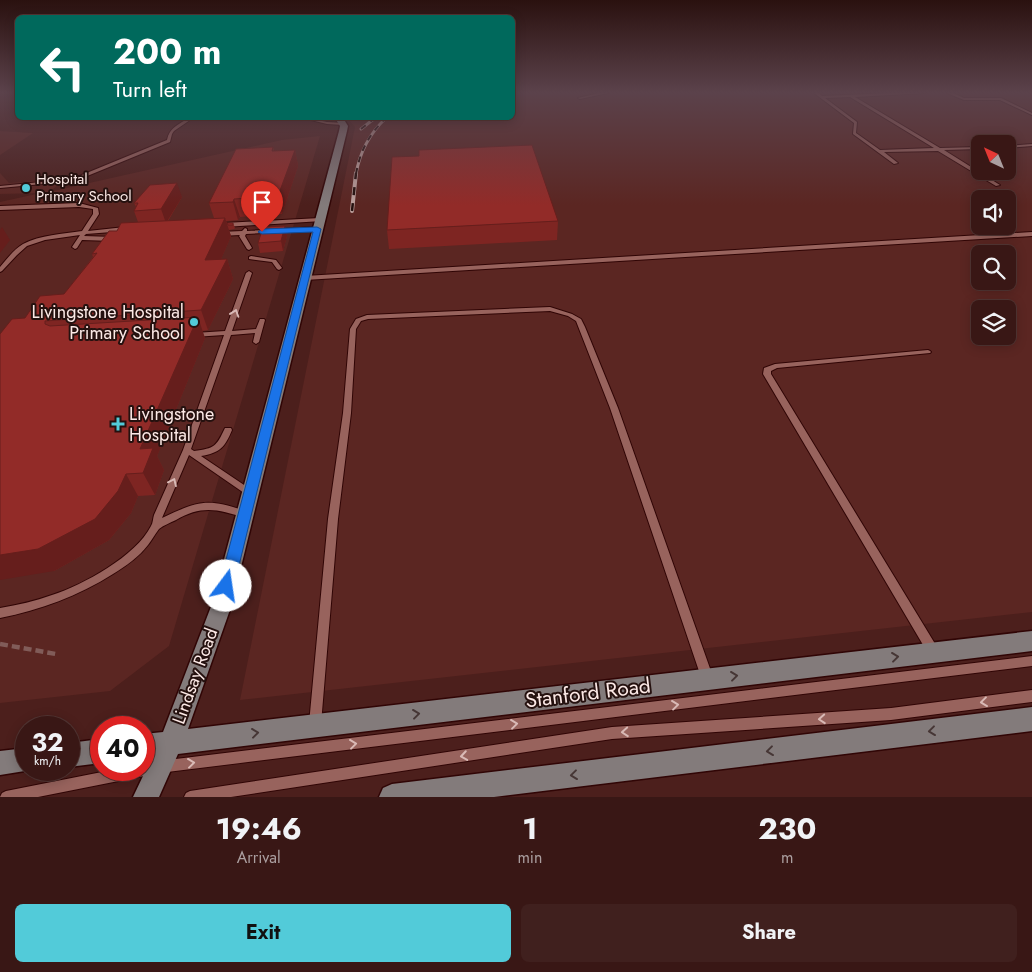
<!DOCTYPE html>
<style>
body{margin:0;font-family:Jost,sans-serif;background:#40201e;color:#f1f3f6;height:100vh;display:flex;flex-direction:column;font-size:19px;white-space:nowrap}
*{box-sizing:border-box;margin:0}
p{font-size:16px;color:#ab9fa0}
.icon{flex:none;width:28px;height:28px;fill:none;stroke:currentColor;stroke-width:2;stroke-linecap:round;stroke-linejoin:round}
.map{position:relative;height:797px;overflow:hidden}
.sheet{display:flex;flex-direction:column;background:#391715;flex:1}
.sheet>*{flex:none}
.hud{position:absolute;left:15px;top:15px;width:500px;height:105px;border-radius:8px;box-shadow:0 2px 12px #0003,0 0 0 1px #533634;background:#00695c;color:#fff;overflow:hidden}
.needle{width:32px;rotate:317deg}
.buttons{position:absolute;left:971px;top:135px;display:grid;gap:10px}
.buttons a{display:grid;place-items:center;width:45px;height:45px;border-radius:8px;background:#391715;box-shadow:0 2px 12px #0003,0 0 0 1px #533634;font-size:25px}
.speed{position:absolute;left:15px;top:716px;display:flex;gap:10px;font-size:25px;font-weight:700;text-align:center}
.speed>*{display:grid;place-content:center;width:65px;height:65px;border-radius:50%;background:#391715;box-shadow:0 2px 12px #0003,0 0 0 1px #533634;line-height:1}
.speed small{font-size:12px;font-weight:400}
.speed .limit{border:8px solid #d22;background:#fff;color:#111}
.pin{position:absolute;display:grid;place-items:center;width:42px;height:42px;color:#fff;margin:-51px -21px;border-radius:50% 50% 50% 0;rotate:-45deg;box-shadow:0 0 5px #0007}
.pin .icon{rotate:45deg}
.me{position:absolute;width:55px;margin:-28px;rotate:14deg;stroke-linejoin:round;filter:drop-shadow(0 0 4px #0008)}
.turn{display:flex;align-items:center;gap:18px;height:105px;padding:0 15px;font-size:22px}
.turn .icon{width:65px;height:65px;stroke-width:2.5}
.turn b{display:block;font-size:35px;line-height:42px}
.eta{display:flex;justify-content:space-evenly;align-items:center;height:85px;text-align:center}
.eta b{font-size:30px;font-weight:700;line-height:35px}
.cta{display:flex;gap:10px;margin-top:auto;padding:10px 15px}
.cta a{flex:1;height:58px;border-radius:8px;background:#52cbd9;color:#111;font-size:20px;font-weight:700;line-height:58px;text-align:center}
.cta a+a{background:#40201e;color:#f1f3f6}
.map>svg:first-child{display:block}
</style>
<div class="map">
<svg width="1032" height="797" viewBox="0 0 1032 797">
<rect width="100%" height="100%" fill="#4c1f1c"/>
<g fill="#5b2622" fill-rule="evenodd">
<path d="M 513,93 L 1032,93 L 1032,612 L 240,700 L 355,127 L 347,118 L 512,118 ZM 980,144 L 1008,144 L 1008,171 L 980,171 ZM 980,199 L 1008,199 L 1008,226 L 980,226 ZM 980,254 L 1008,254 L 1008,281 L 980,281 ZM 980,309 L 1008,309 L 1008,336 L 980,336 Z"/>
<polygon points="0,131 33,133 0,155"/>
<polygon points="320,136 169,646 110,691 0,703 0,202 41,193 0,194 0,173 9,183 66,179 49,192 282,140"/>
</g>
<g fill="none" stroke-linecap="round" stroke-linejoin="round">
<defs>
<g id="lane">
<polygon points="599,93 608,93 580,99 578,98"/>
<path d="M 814,93 L 819,93 L 822,96 L 890,93 L 925,93 L 855,97 L 940,148 L 980,147 L 980,149 L 944,150 L 1000,185 L 996,186 L 938,151 L 884,152 L 898,163 L 894,164 L 853,134 L 854,123 ZM 850,97 L 934,148 L 880,150 L 856,133 L 857,122 L 825,98 Z"/>
<polygon points="947,93 953,93 964,98 1001,98 1032,113 1032,115 1000,100 964,100"/>
<path d="M 189,118 L 193,118 L 174,131 L 172,134 L 170,142 L 75,181 L 0,188 L 0,186 L 72,179 L 167,140 C 169,128 179,124 189,118 Z"/>
<polygon points="303,118 308,118 327,122 343,123 345,124 343,125 327,124"/>
<polygon points="1032,144 1032,146 1008,148 1008,146"/>
<path d="M 79,203 L 98,208 L 99,214 L 88,231 L 125,227 L 128,229 L 125,231 L 86,234 L 84,236 L 113,237 L 116,239 L 113,241 L 82,240 L 77,248 L 75,249 L 72,247 L 80,235 L 45,240 L 27,246 L 17,255 L 2,271 L 0,272 L 0,267 C 7,259 14,249 23,244 C 40,235 63,234 82,231 L 93,214 L 93,209 L 79,207 L 0,210 L 0,206 Z"/>
<polygon points="320,218 323,220 322,221 224,227 221,225 224,223"/>
<polygon points="317,227 319,228 319,230 246,234 245,236 252,248 249,250 247,249 239,236 240,235 220,236 217,234 220,232 242,231 245,228 247,229 247,231"/>
<polygon points="1032,232 1032,236 305,280 302,278 305,276"/>
<polygon points="251,256 276,260 282,268 279,270 277,269 272,262 249,259 249,257"/>
<path d="M 249,271 L 252,273 L 232,331 L 256,329 L 260,319 L 264,319 L 265,320 L 259,342 L 256,344 L 253,342 L 255,333 L 231,335 L 191,449 L 194,451 C 215,448 216,447 225,428 L 231,428 L 232,430 C 225,447 220,453 201,456 L 253,491 L 254,493 L 253,495 L 250,496 L 247,495 L 189,455 L 162,518 C 200,500 208,498 248,512 L 249,514 L 248,516 L 245,518 C 218,509 201,505 176,520 C 170,523 164,525 159,529 C 155,534 152,540 148,545 C 139,557 126,566 113,574 C 78,596 41,610 0,618 L 0,608 C 18,605 35,601 52,595 C 83,585 136,556 151,526 C 153,523 153,518 154,515 L 183,450 L 224,335 L 194,337 L 191,335 L 194,333 L 225,331 L 246,273 Z"/>
<polygon points="550,307 572,314 581,319 585,327 618,408 713,677 711,681 707,682 703,681 701,677 610,408 576,321 568,316 550,311 368,319 361,321 356,329 351,413 338,519 321,724 319,728 315,730 311,728 309,724 328,519 343,413 350,329 356,319 367,315"/>
<polygon points="928,350 930,351 931,352 930,353 777,368 771,371 771,374 937,647 938,651 937,655 933,656 929,655 763,374 764,368 775,364"/>
<polygon points="1032,656 1032,666 159,773 38,797 0,797 2,793 6,791 112,770 144,770 144,764 159,761"/>
<polygon points="1032,690 1032,702 891,720 612,739 231,797 184,797 186,793 190,791 612,727 891,708"/>
</g>
<g id="secondary">
<polygon points="335,118 343,118 348,126 347,131 232,604 188,729 1032,631 1032,651 178,754 159,797 133,797 152,757 144,758 144,734 163,732 212,604 339,131 340,126"/>
<polygon points="1032,707 1032,731 494,797 379,797 383,788 392,784"/>
<polygon points="101,739 101,763 69,767 69,743"/>
<polygon points="26,748 26,770 31,770 0,775 0,751"/>
</g>
</defs>
<use href="#lane" stroke="#300505" stroke-width="2"/>
<use href="#secondary" stroke="#300505" stroke-width="3"/>
<polyline stroke="#815c59" stroke-width="4.5" stroke-dasharray="8 4" stroke-linecap="butt" points="0,644 56,654"/>
<use href="#lane" fill="#98635d" fill-rule="evenodd"/>
<use href="#secondary" fill="#837b7b" fill-rule="evenodd"/>
<defs>
<g id="rail-far1">
<polyline points="361,129 375,118"/>
<path d="M 356,174 C 360,151 369,134 386,118"/>
</g>
<polyline id="rail" points="352,211 356,173"/>
</defs>
<use href="#rail-far1" stroke="#bca09d" stroke-width="3"/>
<use href="#rail" stroke="#bca09d" stroke-width="4"/>
<use href="#rail-far1" stroke="#25110f" stroke-width="2" stroke-dasharray="6" stroke-linecap="butt"/>
<use href="#rail" stroke="#25110f" stroke-width="2.5" stroke-dasharray="8" stroke-linecap="butt"/>
</g>
<g fill="#7e2522">
<polygon points="273,147 274,151 295,150 298,166 282,214 240,217 238,220 226,221 227,223 233,223 235,228 234,229 229,230 231,236 221,259 227,259 233,279 208,330 202,331 205,338 157,456 164,470 155,495 138,496 131,513 109,540 54,571 25,318 64,294 93,257 92,254 117,231 138,222 134,211 136,207 134,203 182,197 168,221 214,218 209,203"/>
<polygon points="558,221 557,240 389,249 387,230"/>
<polygon points="285,226 287,236 283,251 260,253 258,243"/>
</g>
<g fill="#661e1c">
<polygon points="295,150 298,166 282,214 278,196"/>
<polygon points="177,183 182,197 166,223 161,209"/>
<polygon points="234,199 240,217 238,220 233,202"/>
<polygon points="225,218 231,236 212,280 205,260"/>
<polygon points="285,226 287,236 283,251 281,241"/>
<polygon points="2,227 10,240 0,253 0,230"/>
<polygon points="227,259 233,279 208,330 201,310"/>
<polygon points="198,317 205,338 157,456 164,470 155,495 143,473 140,449"/>
<polygon points="126,474 138,496 131,513 109,540 54,571 0,580 0,555"/>
</g>
<g fill="#922b28" stroke="#661e1c">
<polygon points="532,145 558,221 387,230 392,157 419,156 419,150"/>
<polygon points="273,147 272,151 295,150 278,196 234,199 233,202 209,203 236,149"/>
<polygon points="177,183 161,209 134,211 138,203 134,203 150,185"/>
<polygon points="225,218 205,260 227,259 201,310 45,321 45,324 50,326 198,317 140,449 153,448 143,473 126,474 118,491 95,519 38,549 0,555 0,334 12,319 25,318 40,296 64,294 97,253 92,254 109,231 117,231 121,223"/>
<polygon points="227,223 233,223 233,225 228,225"/>
<polygon points="285,226 281,241 258,243 263,227"/>
</g>
<defs><path id="oneway-chevron" d="M-2-3.5L2.5 0L-2 3.5" fill="none" stroke-width="1.6" stroke-linecap="round" stroke-linejoin="round" transform="scale(1.25)"/></defs>
<g stroke="#d9bab6">
<use href="#oneway-chevron" transform="translate(235 313) rotate(-71)"/>
<use href="#oneway-chevron" transform="translate(173 482) rotate(-65)"/>
<use href="#oneway-chevron" transform="translate(984 702) rotate(173)"/>
<use href="#oneway-chevron" transform="translate(675 705) rotate(-7)"/>
<use href="#oneway-chevron" transform="translate(822 719) rotate(176)"/>
<use href="#oneway-chevron" transform="translate(514 724) rotate(-7)"/>
<use href="#oneway-chevron" transform="translate(625 732) rotate(176)"/>
<use href="#oneway-chevron" transform="translate(353 744) rotate(-7)"/>
<use href="#oneway-chevron" transform="translate(464 756) rotate(171)"/>
<use href="#oneway-chevron" transform="translate(191 763) rotate(-7)"/>
</g>
<g stroke="#463635">
<use href="#oneway-chevron" transform="translate(895 657) rotate(-7)"/>
<use href="#oneway-chevron" transform="translate(734 676) rotate(-7)"/>
<use href="#oneway-chevron" transform="translate(416 714) rotate(-7)"/>
<use href="#oneway-chevron" transform="translate(932 731) rotate(173)"/>
<use href="#oneway-chevron" transform="translate(255 733) rotate(-7)"/>
<use href="#oneway-chevron" transform="translate(770 751) rotate(173)"/>
<use href="#oneway-chevron" transform="translate(574 775) rotate(173)"/>
</g>
<linearGradient id="sky" x2="0" y2="1"><stop stop-color="#2a110f"/><stop offset="0.45" stop-color="#5b424b"/><stop offset="1" stop-color="#5b424b" stop-opacity="0"/></linearGradient>
<rect width="1032" height="205" fill="url(#sky)"/>
<polygon fill="#1a73e8" stroke="#114b97" points="317,227 321,229 234,586 232,591 226,593 221,591 219,586 313,232 262,234 258,232 262,229"/>
<g fill="#52cbd9" stroke="#25110f" stroke-width="2">
<circle cx="26" cy="188" r="5"/>
<circle cx="194" cy="322" r="5"/>
<path d="M115.5 416.5h5v5h5v5h-5v5h-5v-5h-5v-5h5z"/>
</g>
<g text-anchor="middle" dominant-baseline="central" stroke-width="4" stroke-linejoin="round" paint-order="stroke">
<g font-size="15" fill="#fce9e6" stroke="#25110f" text-anchor="start">
<text x="36" y="179">Hospital<tspan x="36" dy="17">Primary School</tspan></text>
</g>
<g font-size="18" fill="#fce9e6" stroke="#25110f" text-anchor="end">
<text x="184" y="312">Livingstone Hospital<tspan x="184" dy="21">Primary School</tspan></text>
<text x="129" y="414" text-anchor="start">Livingstone<tspan x="129" dy="21">Hospital</tspan></text>
</g>
<g font-size="18" fill="#fce9e6" stroke="#25110f">
<text transform="translate(195 676) rotate(-70)">Lindsay Road</text>
</g>
<g font-size="21" fill="#fce9e6" stroke="#25110f">
<text transform="translate(588 693) rotate(-7)">Stanford Road</text>
</g>
</g>
</svg>
<div class="buttons">
<a><svg class="needle" viewBox="-14 -14 28 28"><path d="M0-13l5 13h-10z" fill="#e53935"/><path d="M0 13l5-13h-10z" fill="#ab9fa0"/></svg></a>
<a><svg class="icon" aria-label="sound" viewBox="0 0 24 24"><path d="M4 9h4l5-4v14l-5-4H4zM17 9q2 3 0 6"/></svg></a>
<a><svg class="icon" aria-label="search" viewBox="0 0 24 24"><circle cx="10" cy="10" r="6"/><path d="M15 15l6 6"/></svg></a>
<a><svg class="icon" aria-label="layers" viewBox="0 0 24 24"><path d="M12 4l9 5-9 5-9-5zM3 14l9 5 9-5"/></svg></a>
</div>
<div class="speed"><div>32<small>km/h</small></div><div class="limit">40</div></div>
<div class="pin" style="left:262px;top:232px;background:#d93025"><svg class="icon" aria-label="arrive" viewBox="0 0 24 24"><path d="M6 21V4h12l-3 4 3 4H6"/></svg></div>
<svg class="me" style="left:226px;top:586px" viewBox="-20 -20 40 40"><circle r="19" fill="#fff"/><path d="M0-13L10 11 0 6-10 11z" fill="#1a73e8"/></svg>
<div class="hud">
<div class="turn"><svg class="icon" aria-label="left" viewBox="0 0 24 24"><path d="M17 20v-9H6M10 6l-5 5 5 5"/></svg><div><b>200 m</b>Turn left</div></div>
</div>
</div>
<section class="sheet">
<div class="eta">
<div><b>19:46</b><p>Arrival</p></div>
<div><b>1</b><p>min</p></div>
<div><b>230</b><p>m</p></div>
</div>
<div class="cta"><a>Exit</a><a>Share</a></div>
</section>
